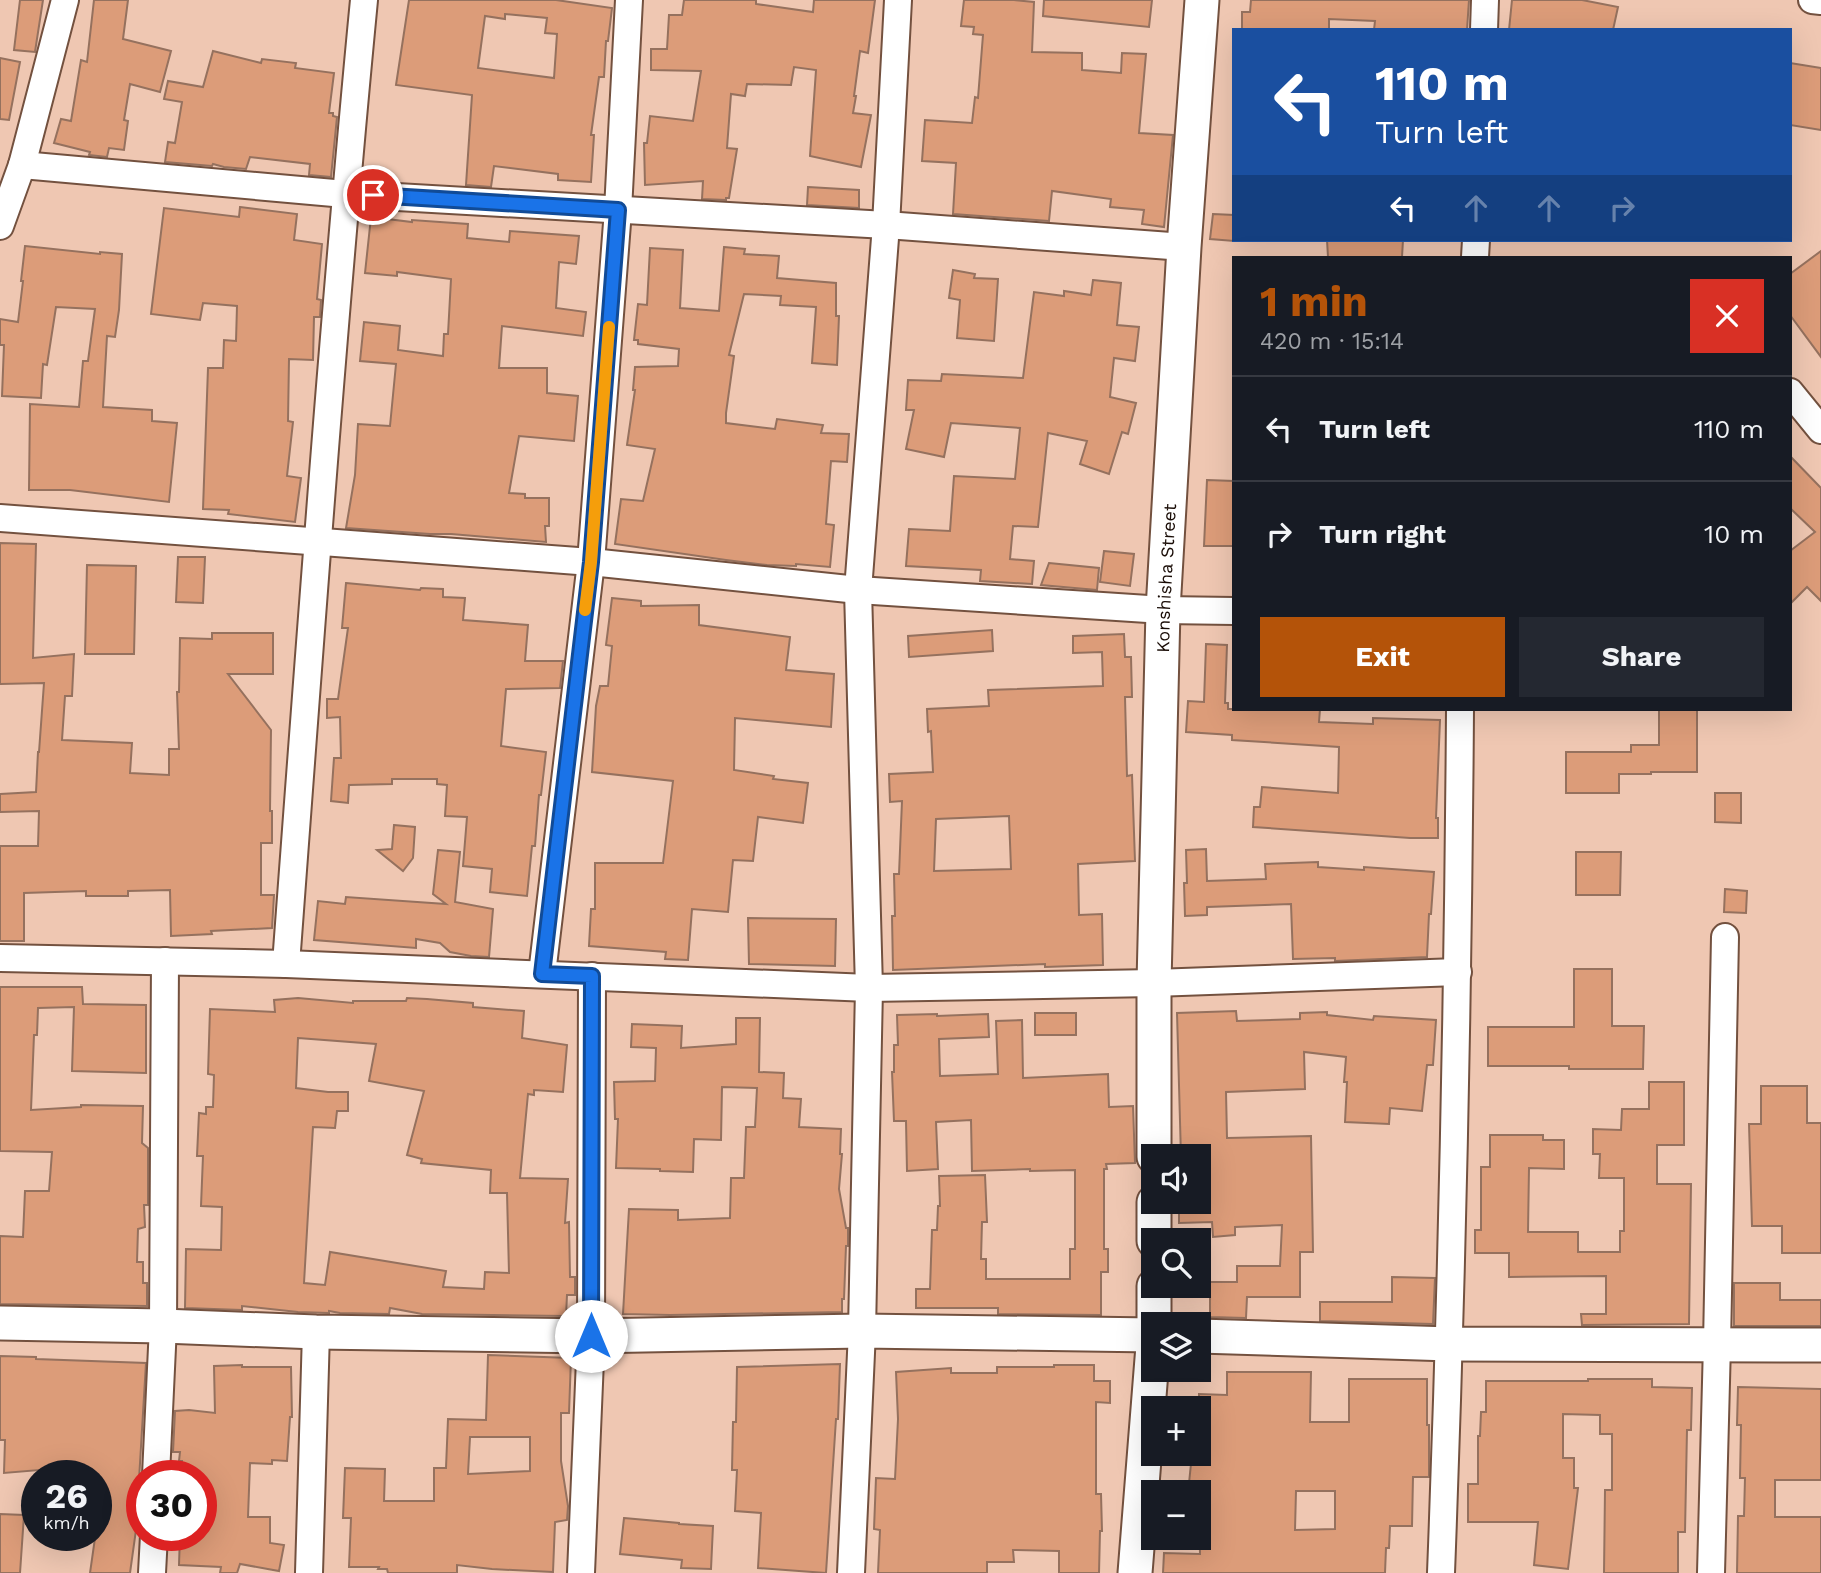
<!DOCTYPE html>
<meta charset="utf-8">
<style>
body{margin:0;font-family:"Work Sans",sans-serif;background:#242831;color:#f1f3f6;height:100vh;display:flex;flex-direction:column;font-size:26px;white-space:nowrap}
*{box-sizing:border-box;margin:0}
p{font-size:23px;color:#9ea1a6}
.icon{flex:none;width:38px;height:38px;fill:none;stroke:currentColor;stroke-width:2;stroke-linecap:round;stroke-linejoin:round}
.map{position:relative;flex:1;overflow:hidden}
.sheet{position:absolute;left:1232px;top:256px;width:560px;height:455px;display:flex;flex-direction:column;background:#171b24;border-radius:0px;box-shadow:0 7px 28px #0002}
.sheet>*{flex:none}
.guide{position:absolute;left:1232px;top:28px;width:560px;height:214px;border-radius:0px;box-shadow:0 7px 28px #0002;background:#1a4fa0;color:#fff;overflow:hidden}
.tools{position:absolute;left:1141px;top:1144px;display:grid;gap:14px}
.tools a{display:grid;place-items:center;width:70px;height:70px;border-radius:0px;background:#171b24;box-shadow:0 7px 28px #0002;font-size:35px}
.speed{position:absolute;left:21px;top:1460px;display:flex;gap:14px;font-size:35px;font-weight:700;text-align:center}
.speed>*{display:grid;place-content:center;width:91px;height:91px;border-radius:50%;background:#171b24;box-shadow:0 7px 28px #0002;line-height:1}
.speed small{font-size:18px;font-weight:400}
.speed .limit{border:10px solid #d22;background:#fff;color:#111}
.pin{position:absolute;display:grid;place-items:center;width:60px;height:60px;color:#fff;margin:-30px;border:4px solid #fff;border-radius:50%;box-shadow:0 2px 7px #0007}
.me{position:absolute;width:77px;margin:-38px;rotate:0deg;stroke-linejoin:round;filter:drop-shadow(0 0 5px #0008)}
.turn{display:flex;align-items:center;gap:24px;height:147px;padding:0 28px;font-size:32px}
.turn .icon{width:91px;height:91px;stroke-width:2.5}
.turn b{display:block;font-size:49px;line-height:60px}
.lanes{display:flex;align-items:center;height:66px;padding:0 28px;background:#0003;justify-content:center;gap:35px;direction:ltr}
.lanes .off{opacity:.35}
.round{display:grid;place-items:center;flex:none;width:74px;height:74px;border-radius:0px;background:#242831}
.overview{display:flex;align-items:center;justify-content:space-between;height:119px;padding:0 28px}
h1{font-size:42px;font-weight:700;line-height:52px;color:#b45309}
.primary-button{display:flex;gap:14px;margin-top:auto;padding:14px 28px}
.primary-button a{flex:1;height:80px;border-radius:0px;background:#b45309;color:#fff;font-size:28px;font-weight:700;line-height:80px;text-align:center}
.primary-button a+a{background:#242831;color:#f1f3f6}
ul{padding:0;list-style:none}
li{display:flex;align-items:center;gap:21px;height:105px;padding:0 28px;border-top:2px solid #363941}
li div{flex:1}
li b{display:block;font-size:26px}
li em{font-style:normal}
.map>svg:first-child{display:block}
</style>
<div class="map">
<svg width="1821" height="1573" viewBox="0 0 1821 1573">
<rect width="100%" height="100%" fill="#efc7b2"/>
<g fill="#dc9c79" stroke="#95715e" stroke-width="2" fill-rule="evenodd">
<polygon points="20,0 43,0 35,52 14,50"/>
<polygon points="94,0 128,0 123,39 171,51 160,92 130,84 124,120 128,121 124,150 109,148 107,157 89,155 90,152 54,143 61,119 71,121 81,60 87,62"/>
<path d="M 409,0 L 556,0 L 612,8 L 608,41 L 606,41 L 604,77 L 599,77 L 591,135 L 594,135 L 591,182 L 558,180 L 558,174 L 494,166 L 491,187 L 466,185 L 472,95 L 396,85 ZM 505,14 L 547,18 L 545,33 L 557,34 L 554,78 L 478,68 L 485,16 L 505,19 Z"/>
<polygon points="684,0 756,0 756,4 813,12 814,0 875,0 868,53 860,51 854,96 856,96 853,113 871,115 861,167 810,156 816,70 794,67 791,85 747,84 745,96 731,94 727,148 737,149 729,198 726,198 726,200 702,199 703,181 645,185 644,143 647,143 650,116 693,121 701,71 651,70 651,49 667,49 669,15 682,15"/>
<polygon points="964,0 1014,0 1034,2 1032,52 1082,53 1082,70 1121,73 1122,53 1146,54 1139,133 1173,135 1164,227 1142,224 1144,210 1110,207 1111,199 1052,191 1049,221 953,214 956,163 922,161 925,120 972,123 975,97 978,98 983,35 973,34 974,27 961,26"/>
<polygon points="1044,0 1152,0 1149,27 1043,16"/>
<polygon points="1251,0 1469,0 1467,30 1374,30 1375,21 1329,19 1329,30 1242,30 1242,12 1250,12"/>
<polygon points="1512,0 1582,0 1618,7 1613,30 1509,30"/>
<polygon points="213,51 261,63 262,59 296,63 295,68 334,73 329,113 333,113 333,116 337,117 331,177 309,175 310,164 250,157 246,169 224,167 213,164 212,166 165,162 168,142 175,143 182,102 164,99 168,81 203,87"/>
<polygon points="0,58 20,62 9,120 0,119"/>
<polygon points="1790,63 1821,68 1821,130 1790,125"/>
<polygon points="808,187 859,190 859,208 807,205"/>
<polygon points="240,207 297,214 294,240 322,244 317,299 321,300 320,317 314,317 313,360 289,359 288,421 293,422 287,476 301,478 295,522 228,514 229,510 203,509 208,368 223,368 224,340 236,341 237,306 203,303 200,320 151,314 164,208 239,217"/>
<polygon points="1213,214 1234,215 1234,241 1210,239"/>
<polygon points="371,217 412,222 412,220 468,224 467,238 509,242 510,231 579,236 576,264 559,262 556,308 586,312 583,336 502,326 499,368 547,368 547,393 578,396 574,441 519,436 509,493 525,494 525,498 549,498 549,526 545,526 546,542 451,534 430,534 346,528 355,475 358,424 390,426 396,364 360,361 364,322 400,326 398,350 443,356 444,334 448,334 451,279 397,272 397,276 365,273"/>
<polygon points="1327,240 1403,240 1402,257 1328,257"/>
<polygon points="25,246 100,254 100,252 122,254 119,310 115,337 107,336 103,407 152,410 152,421 177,423 169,502 70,490 29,490 30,404 79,407 83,361 88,361 95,309 56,307 47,365 43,364 41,398 2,396 4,345 0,345 0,319 18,322 23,281 21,281"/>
<polygon points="724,247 745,249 744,254 779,256 777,278 836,283 836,316 839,316 837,365 812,363 816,307 780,305 781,296 744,294 729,355 734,356 726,413 726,423 775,429 777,419 823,425 821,433 849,434 847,462 831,461 826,524 834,525 830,567 796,564 796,566 767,565 726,560 615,544 621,499 643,501 655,449 627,445 635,390 633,390 635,367 678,366 679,349 638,344 638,340 634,340 638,304 647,305 650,248 683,250 680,308 719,311"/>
<polygon points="1821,251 1821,357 1790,315 1790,274"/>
<polygon points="953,270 975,274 974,278 998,279 994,341 957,338 960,300 949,298"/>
<polygon points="1093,280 1121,283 1117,325 1139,327 1135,361 1114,358 1110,397 1136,403 1128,434 1122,432 1109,474 1080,464 1087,441 1048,433 1038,527 1013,526 1010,559 1034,561 1032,584 980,581 981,570 906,566 909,529 950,531 954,476 1015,479 1020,428 951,423 944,457 906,449 914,410 906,410 908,380 941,381 942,374 1023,378 1034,292 1064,296 1064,291 1091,295"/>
<polygon points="1790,456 1821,488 1821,601 1807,587 1790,604 1790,551 1815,532 1790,508"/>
<polygon points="1207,480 1234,481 1234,546 1204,546"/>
<polygon points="0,543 36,544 33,658 74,654 72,696 65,696 62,740 132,743 130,773 169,775 169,749 179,749 177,692 179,692 180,638 212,639 212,633 273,633 273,674 228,674 271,730 270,811 272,811 272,843 261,843 261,895 274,895 272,928 211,931 212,934 171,936 170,890 128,891 128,896 86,896 86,891 24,893 24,941 0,941 0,846 38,846 39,811 0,812 0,794 36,792 38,752 39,752 44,683 0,684"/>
<polygon points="1104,551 1134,554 1130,586 1100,582"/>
<polygon points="178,557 205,557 203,603 176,602"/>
<polygon points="1049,563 1099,568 1097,590 1041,585"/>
<polygon points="87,565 136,566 134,654 85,654"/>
<polygon points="346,583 420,590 421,588 443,589 443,597 465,598 463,620 528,625 525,661 563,661 560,688 506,689 501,746 546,752 541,795 539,795 535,846 532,846 527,896 490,892 492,869 463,866 467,817 445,816 447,785 437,784 437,779 392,779 392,784 349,785 348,803 331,801 334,758 341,758 340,717 327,718 327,699 338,699 348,628 342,628"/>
<polygon points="612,598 641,601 641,606 699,605 699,625 790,637 786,670 834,674 831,727 735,718 734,770 774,776 773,779 808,783 803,823 758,817 753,861 733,860 728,912 692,909 688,960 665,959 666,952 589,946 591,909 595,909 595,863 663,863 673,781 592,772 596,706 600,686 608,686 612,646 606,645"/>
<polygon points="992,630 993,651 909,657 908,636"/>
<path d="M 1124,634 L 1125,657 L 1131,657 L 1132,697 L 1125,697 L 1127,776 L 1132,775 L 1135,861 L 1078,864 L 1079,915 L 1102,914 L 1103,965 L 1045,967 L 1045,964 L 893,970 L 892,916 L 895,916 L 894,874 L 899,874 L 902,801 L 890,802 L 889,774 L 933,772 L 931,731 L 928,732 L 927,709 L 989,706 L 988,690 L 1103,686 L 1102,652 L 1073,653 L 1073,636 ZM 1009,816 L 1011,869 L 934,871 L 936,819 Z"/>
<polygon points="1206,644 1227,645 1225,703 1228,703 1228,709 1320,709 1319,722 1373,724 1373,718 1440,720 1436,818 1438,818 1438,838 1410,838 1253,827 1254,807 1260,807 1262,787 1338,793 1339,747 1232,740 1232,735 1186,732 1188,701 1204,702"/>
<polygon points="1659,709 1697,709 1697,772 1651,772 1651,774 1619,774 1619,793 1566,793 1566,752 1631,752 1631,745 1659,745"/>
<polygon points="1715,793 1741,793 1741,823 1715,822"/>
<polygon points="394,825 415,827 413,858 403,871 377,850 392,849"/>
<polygon points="1206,849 1207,881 1266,879 1265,864 1318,862 1318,867 1364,870 1364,867 1434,872 1431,914 1429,914 1427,957 1335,961 1335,958 1293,959 1291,904 1207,907 1207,915 1185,916 1184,883 1187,883 1186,850"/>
<polygon points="438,850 460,852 455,902 493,909 489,957 471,956 450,952 440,943 416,939 416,948 314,940 318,901 345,904 346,897 446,904 433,894"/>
<polygon points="1576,852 1621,852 1620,895 1576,895"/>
<polygon points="1725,889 1747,891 1746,913 1724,912"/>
<polygon points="748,918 836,919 835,966 749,964"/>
<polygon points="1574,969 1612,969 1612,1026 1644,1026 1643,1069 1569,1069 1569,1066 1488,1066 1488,1027 1574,1027"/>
<polygon points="0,987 82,987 83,1004 146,1005 146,1073 72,1071 74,1007 38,1008 37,1035 34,1035 31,1110 81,1107 81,1105 143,1106 142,1143 148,1148 148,1205 144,1205 145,1227 138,1229 137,1262 143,1262 143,1283 147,1283 147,1306 0,1304 0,1236 23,1237 25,1191 49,1191 52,1152 0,1151"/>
<path d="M 298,998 L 353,1003 L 353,1001 L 406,1001 L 407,998 L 427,999 L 473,1003 L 473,1007 L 524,1011 L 522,1038 L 567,1045 L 563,1092 L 534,1090 L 534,1095 L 528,1094 L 520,1178 L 568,1179 L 565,1223 L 569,1222 L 570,1277 L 575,1277 L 575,1295 L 567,1295 L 566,1316 L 422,1314 L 390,1308 L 389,1314 L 340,1313 L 329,1311 L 329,1313 L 298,1312 L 242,1306 L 242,1310 L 185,1308 L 186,1249 L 221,1250 L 222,1207 L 201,1206 L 203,1156 L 197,1156 L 199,1113 L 206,1114 L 206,1107 L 213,1107 L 214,1075 L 208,1074 L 210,1009 L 275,1012 L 274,1000 ZM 298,1038 L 376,1044 L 369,1081 L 424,1091 L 407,1155 L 422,1159 L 421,1163 L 491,1170 L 490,1193 L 507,1193 L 509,1273 L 485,1272 L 484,1289 L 443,1287 L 446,1271 L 330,1252 L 325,1285 L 304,1283 L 313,1127 L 335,1128 L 337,1111 L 348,1111 L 348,1092 L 328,1092 L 296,1088 Z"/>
<polygon points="1236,1011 1237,1021 1300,1019 1300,1013 1327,1012 1327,1015 1373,1020 1374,1016 1436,1020 1433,1065 1427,1065 1422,1111 1390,1108 1389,1124 1345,1122 1347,1082 1344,1082 1346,1057 1304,1052 1305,1089 1226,1092 1227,1138 1311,1136 1313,1252 1300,1252 1300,1297 1247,1297 1246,1318 1210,1317 1210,1282 1237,1282 1237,1266 1280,1266 1282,1225 1235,1227 1235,1235 1213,1237 1212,1222 1179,1223 1179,1202 1199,1202 1199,1157 1181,1157 1177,1013"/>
<rect x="1035" y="1013" width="41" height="22"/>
<polygon points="937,1014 937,1016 988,1014 989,1037 939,1039 940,1076 998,1074 996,1021 1022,1020 1023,1078 1108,1074 1109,1107 1133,1106 1135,1163 1106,1164 1107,1169 1104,1169 1104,1249 1108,1249 1108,1272 1101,1272 1101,1315 998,1314 998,1308 916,1308 916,1289 930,1289 932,1230 937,1230 938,1206 940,1206 939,1176 985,1175 987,1222 982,1222 981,1259 986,1259 986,1279 1070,1279 1070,1249 1075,1249 1075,1170 1030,1171 1030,1169 972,1171 971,1120 936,1122 938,1169 907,1171 906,1121 894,1121 892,1072 894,1072 894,1045 898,1045 897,1015"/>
<polygon points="736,1018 760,1018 759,1072 784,1073 783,1098 801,1099 799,1127 841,1129 840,1154 842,1154 839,1189 846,1228 848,1228 848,1246 846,1246 844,1299 842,1299 842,1312 670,1315 623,1314 629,1209 678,1210 678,1220 730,1218 731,1178 744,1178 746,1127 755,1127 757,1088 722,1087 721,1140 694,1139 693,1172 660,1171 660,1169 616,1168 618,1119 615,1119 614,1082 655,1081 656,1048 631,1047 632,1024 682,1026 681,1048 736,1044"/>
<polygon points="1649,1082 1684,1082 1684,1145 1657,1145 1657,1184 1691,1184 1689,1324 1582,1325 1581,1314 1606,1314 1606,1276 1509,1277 1509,1253 1475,1253 1475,1230 1481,1230 1481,1167 1490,1167 1490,1135 1543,1135 1543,1140 1564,1140 1564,1169 1529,1168 1528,1232 1578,1232 1578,1252 1620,1252 1620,1231 1624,1231 1624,1178 1599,1178 1600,1154 1593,1154 1593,1129 1621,1130 1622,1109 1649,1109"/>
<polygon points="1761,1086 1807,1086 1807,1123 1821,1123 1821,1253 1782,1253 1782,1226 1752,1226 1749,1124 1761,1124"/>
<polygon points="1392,1277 1435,1278 1433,1324 1320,1321 1320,1302 1392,1302"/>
<polygon points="1734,1283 1780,1283 1780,1300 1821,1300 1821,1326 1734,1326"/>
<path d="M 488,1355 L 571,1358 L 569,1413 L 561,1413 L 561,1461 L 568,1506 L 567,1520 L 555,1522 L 553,1572 L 492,1569 L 457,1565 L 457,1573 L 388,1573 L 387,1569 L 378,1569 L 379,1567 L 349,1567 L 351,1518 L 343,1518 L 345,1468 L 385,1469 L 384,1501 L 434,1501 L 434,1468 L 446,1468 L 448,1419 L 486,1420 ZM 470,1437 L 530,1437 L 530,1471 L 468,1474 Z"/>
<polygon points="0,1356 36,1357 36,1359 146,1363 136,1530 130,1573 90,1573 99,1510 96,1510 96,1475 39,1475 39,1470 4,1473 5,1440 0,1440"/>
<polygon points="840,1364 838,1419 836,1419 826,1573 758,1568 761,1513 735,1511 737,1470 732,1470 733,1422 736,1422 737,1367"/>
<polygon points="242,1365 242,1367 291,1367 292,1417 290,1417 287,1461 272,1460 272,1464 250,1463 248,1517 270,1517 270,1543 284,1545 279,1571 240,1564 237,1573 220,1573 221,1567 179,1565 180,1535 201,1535 201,1475 181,1475 182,1461 179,1461 180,1452 173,1452 175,1411 189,1410 215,1413 214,1366"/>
<polygon points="1054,1365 1094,1365 1094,1381 1110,1381 1110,1403 1096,1402 1096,1494 1101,1494 1102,1531 1100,1531 1099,1573 1059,1573 1059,1551 1013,1550 1014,1562 987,1562 987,1573 878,1573 880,1530 874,1529 876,1478 895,1479 898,1419 896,1372 951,1368 951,1373 997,1373 997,1367 1054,1367"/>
<path d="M 1227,1372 L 1311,1372 L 1310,1422 L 1349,1422 L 1349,1379 L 1427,1379 L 1427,1425 L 1429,1425 L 1429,1477 L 1413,1477 L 1412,1526 L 1390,1526 L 1389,1548 L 1386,1548 L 1385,1573 L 1163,1573 L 1164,1553 L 1200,1554 L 1199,1493 L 1188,1493 L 1192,1454 L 1199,1454 L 1199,1394 L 1227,1395 ZM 1296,1491 L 1335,1491 L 1335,1529 L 1295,1530 Z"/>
<polygon points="1588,1379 1652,1379 1652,1387 1692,1388 1691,1430 1687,1430 1685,1532 1678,1532 1678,1573 1604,1573 1605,1490 1612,1490 1612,1434 1600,1434 1600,1415 1563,1414 1563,1458 1574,1458 1574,1488 1578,1488 1568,1569 1534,1565 1538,1522 1468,1522 1468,1484 1478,1484 1478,1436 1480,1436 1481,1412 1486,1412 1486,1381 1588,1381"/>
<polygon points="1738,1387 1821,1389 1821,1480 1775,1480 1775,1517 1821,1517 1821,1573 1737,1573 1738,1516 1744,1516 1745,1478 1740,1478 1741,1425 1737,1425"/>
<polygon points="0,1514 24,1515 20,1573 0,1573"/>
<polygon points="624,1518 679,1523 679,1524 713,1526 711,1569 681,1568 682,1560 620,1554"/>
</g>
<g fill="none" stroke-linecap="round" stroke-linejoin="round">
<defs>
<g id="minor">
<polyline points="1812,0 1821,1"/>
<polyline points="1484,30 1485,0"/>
<polyline points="22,165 345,194 886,225 1184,247"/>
<polyline points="0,226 22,165 65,0"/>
<polyline points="1475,257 1476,240"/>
<polyline points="1790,392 1821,430"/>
<polyline points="0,518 591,562 858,590 1163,610 1234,611"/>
<polyline points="0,958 286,964 869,988 1154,983 1458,972"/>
<path d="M 286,964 C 310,643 333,321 364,0"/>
<polyline points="542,974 591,562 618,210 629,0"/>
<polyline points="156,1475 163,1326 165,961"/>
<polyline points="152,1573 154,1535"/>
<polyline points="309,1573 316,1332"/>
<polyline points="581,1573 591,1336 592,976"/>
<polyline points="851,1573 862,1331 869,988 858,590 886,225 898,0"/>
<path d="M 1441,1573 C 1452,1285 1458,997 1460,709"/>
<polyline points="1711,1573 1717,1344 1725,937"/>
</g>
<g id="tertiary">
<path id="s1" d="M 1154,1157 L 1154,983 L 1163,610 L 1184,247 L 1202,0"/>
<polyline points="1154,1241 1154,1202"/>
<polyline points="0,1323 163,1326 316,1332 591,1336 862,1331 1153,1335"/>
<polyline points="1154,1325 1154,1286"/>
<polyline points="1199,1336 1450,1344 1821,1345"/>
<polyline points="1135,1573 1153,1346"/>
</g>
</defs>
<use href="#minor" stroke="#73513f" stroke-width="30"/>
<use href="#tertiary" stroke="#73513f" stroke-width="37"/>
<use href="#minor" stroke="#fff" stroke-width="26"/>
<use href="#tertiary" stroke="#fff" stroke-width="33"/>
</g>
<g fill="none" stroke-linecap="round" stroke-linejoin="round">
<defs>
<polyline id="route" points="373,195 618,210 591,562 542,974 592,976 591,1336"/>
</defs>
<use href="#route" stroke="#114b97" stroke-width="18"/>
<use href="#route" stroke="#1a73e8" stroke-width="12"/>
<polyline stroke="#f59e0b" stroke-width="12" points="585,610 591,562 609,327"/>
</g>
<g text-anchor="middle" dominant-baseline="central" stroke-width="7" stroke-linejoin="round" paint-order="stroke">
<g font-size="18" fill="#190c06" stroke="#ffeee5">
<text stroke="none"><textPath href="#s1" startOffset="579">Konshisha Street</textPath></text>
</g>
</g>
</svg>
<div class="tools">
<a><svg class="icon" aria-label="sound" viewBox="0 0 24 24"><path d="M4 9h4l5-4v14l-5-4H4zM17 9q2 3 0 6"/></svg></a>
<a><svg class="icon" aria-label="search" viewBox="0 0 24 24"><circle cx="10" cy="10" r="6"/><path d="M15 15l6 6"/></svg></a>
<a><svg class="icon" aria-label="layers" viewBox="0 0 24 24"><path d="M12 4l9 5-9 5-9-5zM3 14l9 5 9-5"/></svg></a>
<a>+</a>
<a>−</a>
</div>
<div class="speed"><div>26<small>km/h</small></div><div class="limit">30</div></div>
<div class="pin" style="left:373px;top:195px;background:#d93025"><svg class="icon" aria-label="arrive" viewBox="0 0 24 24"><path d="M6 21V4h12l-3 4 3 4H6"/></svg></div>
<svg class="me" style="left:591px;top:1336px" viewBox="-20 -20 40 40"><circle r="19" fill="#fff"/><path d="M0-13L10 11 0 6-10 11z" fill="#1a73e8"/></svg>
<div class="guide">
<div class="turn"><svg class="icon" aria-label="left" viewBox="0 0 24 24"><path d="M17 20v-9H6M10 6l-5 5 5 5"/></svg><div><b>110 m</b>Turn left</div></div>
<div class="lanes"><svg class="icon" aria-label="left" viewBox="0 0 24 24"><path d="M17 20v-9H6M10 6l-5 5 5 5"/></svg><svg class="icon off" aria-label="ahead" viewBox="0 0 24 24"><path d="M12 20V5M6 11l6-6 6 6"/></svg><svg class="icon off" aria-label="ahead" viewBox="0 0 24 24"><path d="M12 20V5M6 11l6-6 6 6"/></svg><svg class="icon off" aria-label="right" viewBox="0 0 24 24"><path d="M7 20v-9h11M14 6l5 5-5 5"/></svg></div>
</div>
<section class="sheet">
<div class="overview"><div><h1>1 min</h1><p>420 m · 15:14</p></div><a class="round" style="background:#d93025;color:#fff"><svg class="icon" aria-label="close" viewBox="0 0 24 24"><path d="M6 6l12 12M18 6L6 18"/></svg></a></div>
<ul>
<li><svg class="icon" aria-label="left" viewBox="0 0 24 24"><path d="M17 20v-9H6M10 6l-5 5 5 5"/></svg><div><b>Turn left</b></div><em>110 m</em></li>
<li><svg class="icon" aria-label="right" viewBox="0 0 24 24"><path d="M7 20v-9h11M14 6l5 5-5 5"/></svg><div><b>Turn right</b></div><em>10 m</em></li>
</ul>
<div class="primary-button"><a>Exit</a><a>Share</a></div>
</section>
</div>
